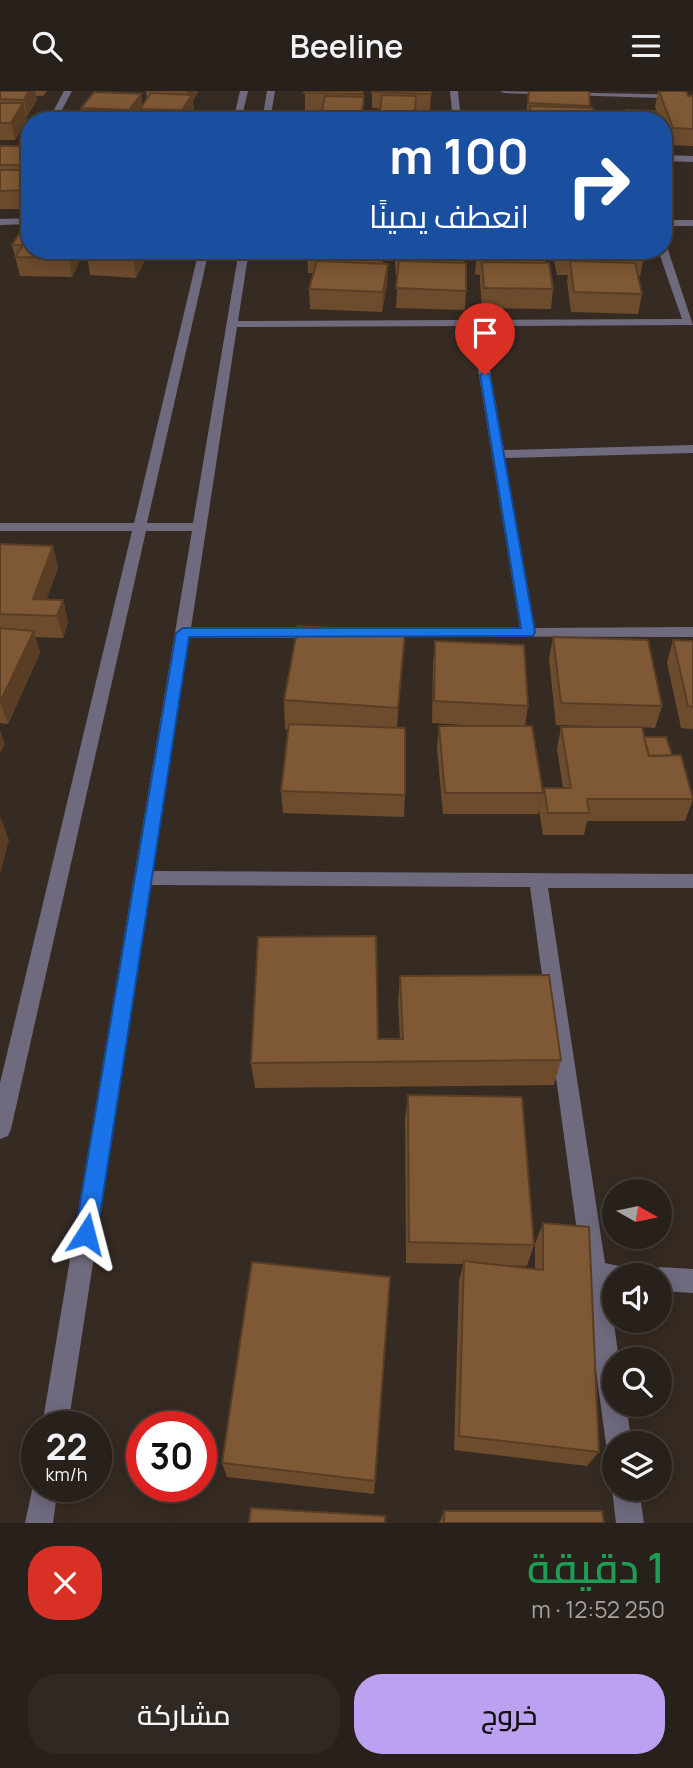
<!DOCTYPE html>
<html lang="ar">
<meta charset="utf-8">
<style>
body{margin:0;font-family:Manrope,Cairo,sans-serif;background:#302823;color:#f1f3f6;direction:rtl;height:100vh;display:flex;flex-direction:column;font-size:26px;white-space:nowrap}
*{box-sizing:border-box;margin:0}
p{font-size:23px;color:#a5a3a2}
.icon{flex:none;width:38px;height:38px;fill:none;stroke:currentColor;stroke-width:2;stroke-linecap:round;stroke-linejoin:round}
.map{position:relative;height:1432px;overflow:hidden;direction:ltr}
.details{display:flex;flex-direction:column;background:#28201a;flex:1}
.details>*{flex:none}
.guide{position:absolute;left:21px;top:21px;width:651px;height:147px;border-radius:28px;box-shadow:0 4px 18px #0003,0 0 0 2px #443e39;direction:rtl;background:#1a4fa0;color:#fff;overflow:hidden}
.needle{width:46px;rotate:99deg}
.controls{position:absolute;left:602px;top:1088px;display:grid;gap:14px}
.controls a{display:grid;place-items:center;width:70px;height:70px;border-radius:50%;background:#28201a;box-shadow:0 4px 18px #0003,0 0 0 2px #443e39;font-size:35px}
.speed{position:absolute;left:21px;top:1320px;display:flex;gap:14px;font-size:35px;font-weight:700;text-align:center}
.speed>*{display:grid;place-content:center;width:91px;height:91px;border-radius:50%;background:#28201a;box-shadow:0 4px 18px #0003,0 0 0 2px #443e39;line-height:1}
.speed small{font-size:18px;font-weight:400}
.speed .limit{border:10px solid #d22;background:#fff;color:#111}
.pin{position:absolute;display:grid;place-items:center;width:60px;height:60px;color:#fff;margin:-72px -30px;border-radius:50% 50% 50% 0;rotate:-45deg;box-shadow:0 0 7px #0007}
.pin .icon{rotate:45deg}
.me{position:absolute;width:77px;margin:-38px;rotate:9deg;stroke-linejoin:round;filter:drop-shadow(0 0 5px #0008)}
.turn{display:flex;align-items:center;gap:24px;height:147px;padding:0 28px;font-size:32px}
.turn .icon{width:91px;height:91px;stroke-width:2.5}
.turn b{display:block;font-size:49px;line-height:60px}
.round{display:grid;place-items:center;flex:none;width:74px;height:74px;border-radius:28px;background:#302823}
.headline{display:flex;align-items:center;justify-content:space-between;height:119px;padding:0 28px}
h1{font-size:42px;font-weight:600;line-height:52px;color:#1e9e55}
.button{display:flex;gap:14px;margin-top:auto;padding:14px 28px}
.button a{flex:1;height:80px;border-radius:28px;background:#bca0f2;color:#111;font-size:28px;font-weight:600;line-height:80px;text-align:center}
.button a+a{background:#302823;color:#f1f3f6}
header{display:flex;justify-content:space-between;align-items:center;height:91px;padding:0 28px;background:#28201a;font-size:32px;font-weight:600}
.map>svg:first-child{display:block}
</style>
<header><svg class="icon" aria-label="menu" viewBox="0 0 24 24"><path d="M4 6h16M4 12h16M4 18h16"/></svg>Beeline<svg class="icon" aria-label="search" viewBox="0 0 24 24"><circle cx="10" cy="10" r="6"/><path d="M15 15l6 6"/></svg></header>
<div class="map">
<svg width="693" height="1432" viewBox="0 0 693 1432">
<rect width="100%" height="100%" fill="#352b23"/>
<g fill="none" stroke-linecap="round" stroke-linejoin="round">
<g fill="#706a7e" fill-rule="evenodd">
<polygon points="64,0 72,0 56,30 48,30"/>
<polygon points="240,0 248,0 241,30 233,30"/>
<polygon points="267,0 275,0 270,30 262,30"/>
<polygon points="450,0 458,0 461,30 453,30"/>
<polygon points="500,0 693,4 693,8 504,2"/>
<polygon points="663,64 693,65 693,71 663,70"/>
<polygon points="30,127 30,133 0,134 0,128"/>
<rect x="663" y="129" width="30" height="6"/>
<polygon points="663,156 668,159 693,234 482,235 504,359 693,354 693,362 505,367 535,537 693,536 693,546 377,545 374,542 382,537 520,537 471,235 237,236 191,537 319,537 327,542 319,547 189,547 153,780 693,783 693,797 548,797 605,1172 628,1177 632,1185 614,1185 614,1197 609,1196 619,1269 614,1269 614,1314 626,1314 632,1353 614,1353 614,1364 610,1362 606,1353 530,796 151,794 68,1335 42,1335 192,440 146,440 11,1038 8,1045 0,1048 0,992 132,440 0,440 0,432 134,432 199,159 209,159 147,432 193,432 239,159 249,159 238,230 682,228 658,159 663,159"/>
<polygon points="660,1176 693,1178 693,1202 660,1200 660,1185 649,1185 652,1180"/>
<polygon points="35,1385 37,1395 58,1395 53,1432 25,1432"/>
<polygon points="614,1391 614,1398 639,1398 644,1432 616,1432 612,1398"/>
</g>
</g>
<g fill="#6d4c2e">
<polygon points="0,0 47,0 43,5 36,5 37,9 26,26 27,29 15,49 0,49"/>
<polygon points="146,0 198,0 193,10 194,21 192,23 197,30 141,30 141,23 139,25 140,30 78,30 82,24 81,17 141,3 142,14 147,8"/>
<polygon points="305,0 364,0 364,24 322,24 323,19 305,19"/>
<polygon points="372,0 431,0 430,20 415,19 415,25 380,25 381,18 372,17"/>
<polygon points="528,0 590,15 589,17 594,30 528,30 528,29 526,29"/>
<polygon points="658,0 693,5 693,55 670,54 663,37 663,30 661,30 655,16"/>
<polygon points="0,55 30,55 30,109 27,118 0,118"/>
<polygon points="12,154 85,159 72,186 20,185"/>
<polygon points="383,159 383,173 388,173 387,193 382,221 310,218 309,198 314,182 308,182 307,163"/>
<polygon points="394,159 463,159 466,200 465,219 396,217 398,184 396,184"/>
<polygon points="477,159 546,167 545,172 553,198 551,218 482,217 480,191 480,184 475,183"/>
<polygon points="552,159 641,159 644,166 640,185 638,185 642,203 638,223 571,221 567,190 568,184 557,184"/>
<polygon points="149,160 136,187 90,184 87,165"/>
<polygon points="0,453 53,455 58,477 46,508 63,509 68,531 63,547 35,546 40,562 8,633 0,632"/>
<polygon points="405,541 397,636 405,704 404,726 283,722 281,700 288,639 285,638 284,609"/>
<polygon points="553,546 662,615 655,637 642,636 644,646 672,664 693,708 685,730 587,730 584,744 543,744 539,719 544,697 563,697 557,658 561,636 640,636 556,634 549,568"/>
<polygon points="673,549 693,550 693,638 681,637 667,571"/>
<polygon points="435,550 528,615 525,635 543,702 538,723 443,723 437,657 439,635 479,635 432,632 433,572"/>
<polygon points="400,885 561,969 554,994 255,997 251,972 378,948 400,948 398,911"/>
<polygon points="408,1004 534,1154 527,1175 503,1174 535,1178 535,1153 543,1132 599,1361 587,1375 454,1359 459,1190 463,1173 406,1172 405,1028"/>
<polygon points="222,1372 375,1390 374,1403 227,1386"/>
<polygon points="444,1420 604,1432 439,1432"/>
</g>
<g fill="#593e25">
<polygon points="29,0 35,0 37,9 27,26 24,9"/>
<polygon points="187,0 198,0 198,1 193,10 194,21 188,30 183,30 182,19 188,10"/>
<polygon points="364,0 364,23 363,30 362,30"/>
<polygon points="141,3 143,18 140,18 140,30 131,30 129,19"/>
<polygon points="23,12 27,29 15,49 11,32"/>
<polygon points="30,79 30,109 27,118 24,99"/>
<polygon points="72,159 85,159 72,186 69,167"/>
<polygon points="137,159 149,160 136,187 133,167"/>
<polygon points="388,173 387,193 382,221 383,201"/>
<polygon points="53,455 58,477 41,524 33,508"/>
<polygon points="63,509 68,531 63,547 57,525"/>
<polygon points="34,540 40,562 8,633 0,611"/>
<polygon points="405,541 403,570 396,646 398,617"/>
<polygon points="0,639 5,653 0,663"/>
<polygon points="0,725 9,749 0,784"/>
</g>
<g fill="#7f5835" stroke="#593e25" stroke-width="2">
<polygon points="0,0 29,0 24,9 0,8"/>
<polygon points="305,0 363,0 363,3 304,2"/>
<polygon points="372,0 431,0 431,3 372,1"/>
<polygon points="529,0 589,0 590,15 528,12"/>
<polygon points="659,0 686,0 688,5 693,5 693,38 673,37"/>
<polygon points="94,1 141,3 129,19 81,17"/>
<polygon points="151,2 192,4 182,19 140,18"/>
<polygon points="382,4 416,5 415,21 380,20"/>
<polygon points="325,5 364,6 362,21 322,20"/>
<polygon points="0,12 23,12 11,32 0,32"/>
<polygon points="530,15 593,17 594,30 529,30"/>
<polygon points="87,18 139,21 133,30 78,30"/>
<polygon points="627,19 656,20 658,30 628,30"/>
<polygon points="149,22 197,24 193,30 144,30"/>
<polygon points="320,24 366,24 365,30 318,30"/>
<polygon points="374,25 431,25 432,30 374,30"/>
<polygon points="602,27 621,28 622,30 602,30"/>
<rect x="0" y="55" width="30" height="19"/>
<polygon points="0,79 30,79 24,99 0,100"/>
<polygon points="22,138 30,138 30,159 72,159 69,167 15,166 23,154 12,154"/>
<polygon points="90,159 137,159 133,167 87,165"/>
<polygon points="308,159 383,159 383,164 307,163"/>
<polygon points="396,159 463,159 464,164 396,164"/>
<polygon points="477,159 546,159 546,167 477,164"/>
<polygon points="559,159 641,159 644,166 560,165"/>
<polygon points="317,170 388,173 383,201 309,198"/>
<polygon points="399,170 466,172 466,200 396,197"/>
<polygon points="570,170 635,172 642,203 574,201"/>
<polygon points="482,171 549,172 553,198 484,197"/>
<polygon points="0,453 53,455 33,508 63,509 57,525 0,523"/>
<polygon points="298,535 405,541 398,617 284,609"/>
<polygon points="0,537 34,540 0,611"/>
<polygon points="553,546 648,549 662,615 561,612"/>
<polygon points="673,549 693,550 693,616 688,615"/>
<polygon points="435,550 524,554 528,615 434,610"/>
<polygon points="289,633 405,637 405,704 281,700"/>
<polygon points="439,635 532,635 543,702 445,702"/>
<polygon points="561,636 642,636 649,665 681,664 693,708 587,708 589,722 548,722 544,697 571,697"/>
<polygon points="644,646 666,646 672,664 649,665"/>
<polygon points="376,845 378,948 403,948 400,885 549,884 561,969 251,972 258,846"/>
<polygon points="408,1004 522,1006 534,1154 409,1151"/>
<polygon points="543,1132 589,1136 599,1361 459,1345 464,1170 543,1179"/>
<polygon points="252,1171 390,1186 375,1390 222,1372"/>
<polygon points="251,1417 385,1425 385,1432 249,1432"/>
<polygon points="444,1420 602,1420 604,1432 444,1432"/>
</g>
<polygon fill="#1a73e8" stroke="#114b97" stroke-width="2" points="485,281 490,284 535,541 533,545 189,546 97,1143 94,1151 86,1154 79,1151 75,1143 176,542 183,537 521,537 480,284"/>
</svg>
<div class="controls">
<a><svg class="needle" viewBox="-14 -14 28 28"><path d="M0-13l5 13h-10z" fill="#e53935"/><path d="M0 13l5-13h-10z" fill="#a5a3a2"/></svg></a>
<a><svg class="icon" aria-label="sound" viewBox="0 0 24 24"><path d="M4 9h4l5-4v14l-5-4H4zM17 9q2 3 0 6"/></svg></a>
<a><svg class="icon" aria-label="search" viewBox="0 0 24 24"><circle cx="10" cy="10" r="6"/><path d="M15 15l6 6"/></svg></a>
<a><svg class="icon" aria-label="layers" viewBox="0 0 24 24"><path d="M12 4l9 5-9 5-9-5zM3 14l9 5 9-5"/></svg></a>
</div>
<div class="speed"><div>22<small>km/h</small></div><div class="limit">30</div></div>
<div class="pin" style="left:485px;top:284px;background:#d93025"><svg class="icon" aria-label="arrive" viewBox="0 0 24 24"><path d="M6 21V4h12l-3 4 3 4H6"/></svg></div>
<svg class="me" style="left:86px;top:1143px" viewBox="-20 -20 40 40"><path d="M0-17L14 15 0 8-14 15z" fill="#1a73e8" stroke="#fff" stroke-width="4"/></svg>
<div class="guide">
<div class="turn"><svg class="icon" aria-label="right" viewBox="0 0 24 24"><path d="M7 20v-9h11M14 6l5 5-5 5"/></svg><div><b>100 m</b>انعطف يمينًا</div></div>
</div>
</div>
<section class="details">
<div class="headline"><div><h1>1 دقيقة</h1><p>250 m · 12:52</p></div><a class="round" style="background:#d93025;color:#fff"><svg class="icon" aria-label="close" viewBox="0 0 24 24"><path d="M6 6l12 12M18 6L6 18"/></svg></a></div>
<div class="button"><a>خروج</a><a>مشاركة</a></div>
</section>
